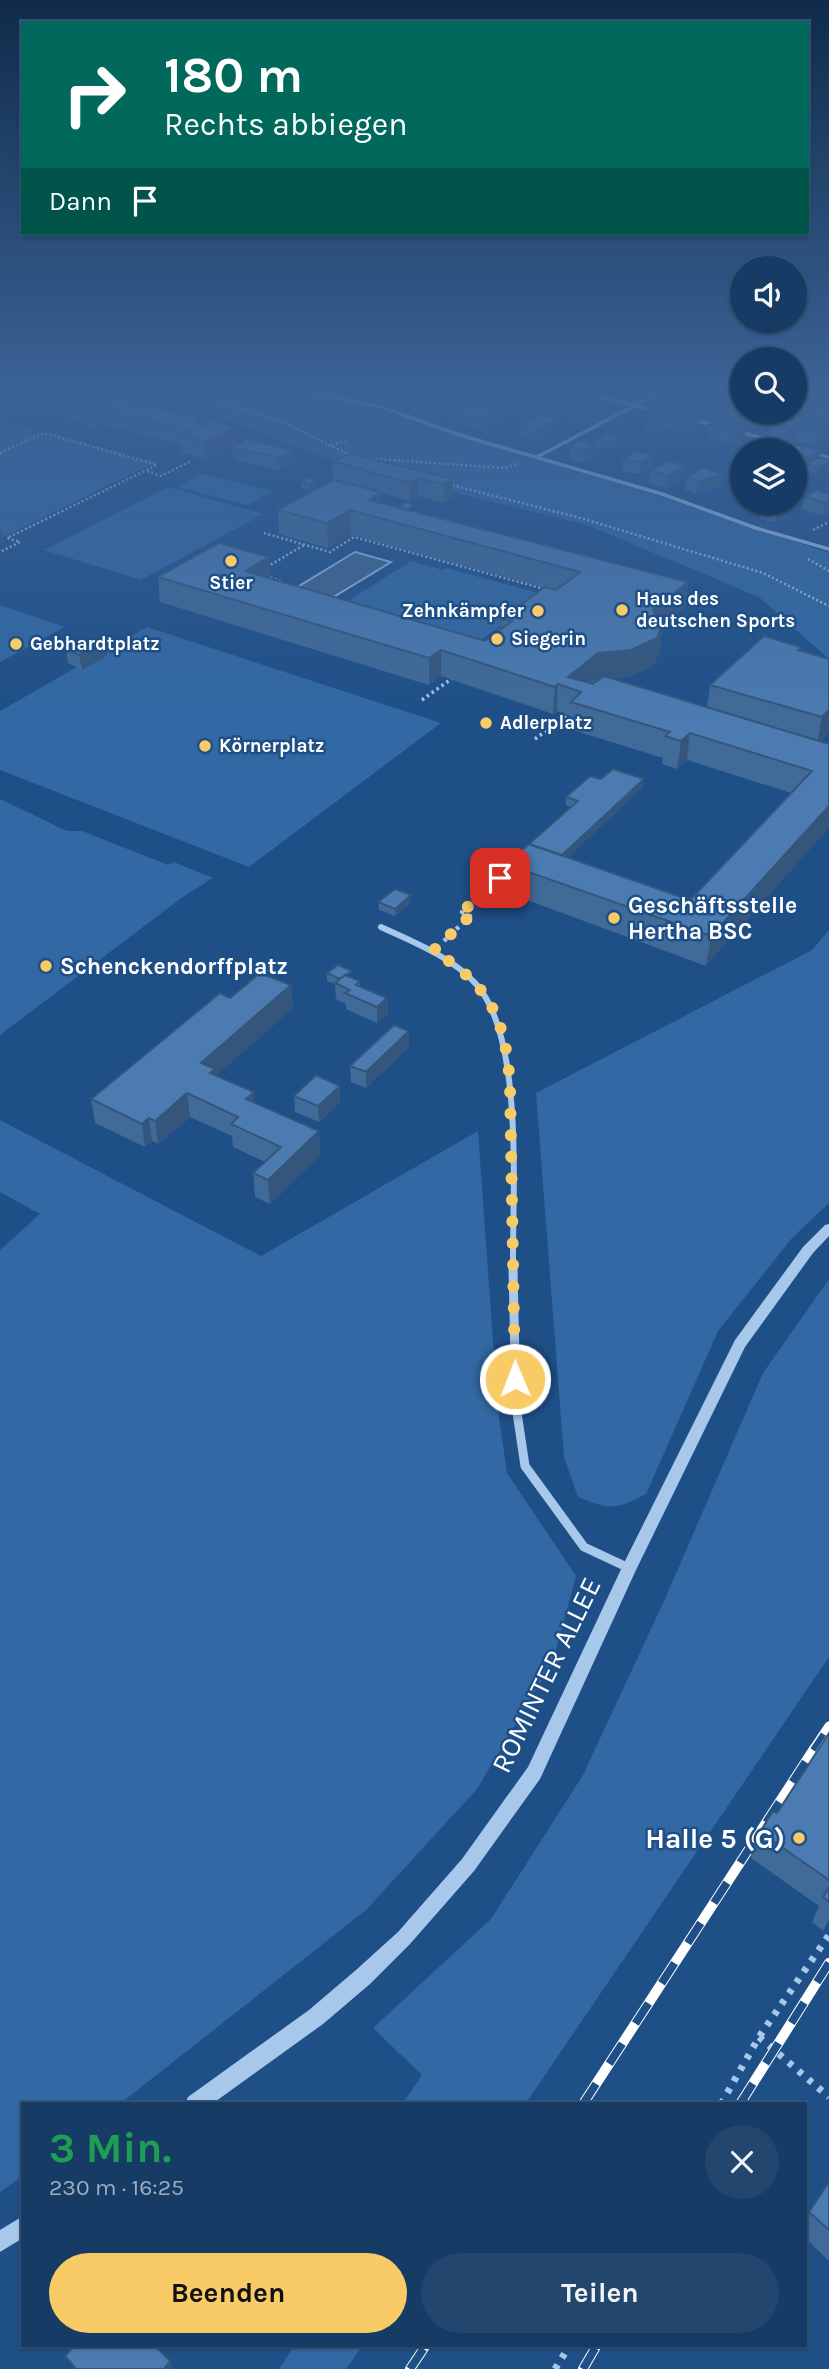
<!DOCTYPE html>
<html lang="de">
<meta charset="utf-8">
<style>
body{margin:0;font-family:Karla,sans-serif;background:#23466e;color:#f1f3f6;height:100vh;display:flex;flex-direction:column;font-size:26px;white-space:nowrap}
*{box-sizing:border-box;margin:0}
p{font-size:23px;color:#9eadbf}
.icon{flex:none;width:38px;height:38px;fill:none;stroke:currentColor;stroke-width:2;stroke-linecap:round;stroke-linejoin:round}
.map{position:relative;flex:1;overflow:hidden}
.sheet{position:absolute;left:21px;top:2102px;width:786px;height:245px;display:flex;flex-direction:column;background:#163b65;border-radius:0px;box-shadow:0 2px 5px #0004,0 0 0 2px #355579}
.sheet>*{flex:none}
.banner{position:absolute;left:21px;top:21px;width:788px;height:214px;border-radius:0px;box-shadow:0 2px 5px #0004,0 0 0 2px #355579;background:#00695c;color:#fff;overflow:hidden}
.buttons{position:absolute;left:730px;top:256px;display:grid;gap:14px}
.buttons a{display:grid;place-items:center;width:77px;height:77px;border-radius:50%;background:#163b65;box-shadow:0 2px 5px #0004,0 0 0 2px #355579;font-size:35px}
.pin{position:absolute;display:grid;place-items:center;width:60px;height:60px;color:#fff;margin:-30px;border-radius:14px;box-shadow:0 4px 10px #0006}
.me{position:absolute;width:77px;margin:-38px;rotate:359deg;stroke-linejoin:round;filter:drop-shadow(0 0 5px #0008)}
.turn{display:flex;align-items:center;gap:24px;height:147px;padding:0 28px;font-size:32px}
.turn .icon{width:91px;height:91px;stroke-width:2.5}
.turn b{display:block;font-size:49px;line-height:60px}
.then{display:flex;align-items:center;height:66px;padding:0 28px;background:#0003;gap:14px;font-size:26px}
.round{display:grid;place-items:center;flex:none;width:74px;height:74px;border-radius:37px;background:#23466e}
.summary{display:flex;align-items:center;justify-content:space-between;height:119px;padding:0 28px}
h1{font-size:42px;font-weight:700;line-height:52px;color:#1e9e55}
.action{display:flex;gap:14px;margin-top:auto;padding:14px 28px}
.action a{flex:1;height:80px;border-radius:42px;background:#f9cb67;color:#111;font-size:28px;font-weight:700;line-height:80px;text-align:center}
.action a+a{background:#23466e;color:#f1f3f6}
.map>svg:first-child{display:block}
</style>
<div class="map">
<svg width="829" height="2369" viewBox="0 0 829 2369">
<rect width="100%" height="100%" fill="#1e4f87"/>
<g fill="#3269a4">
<polygon points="62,386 275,386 340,399 643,491 829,553 829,659 759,597 587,525 376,473 314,454 216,416 176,406 113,392"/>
<polygon points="0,420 156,462 3,537 0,536"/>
<polygon points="202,474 272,491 248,505 176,487"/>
<polygon points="168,487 263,514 141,580 44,550"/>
<polygon points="411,561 443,570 446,568 549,596 530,605 478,642 332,611"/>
<polygon points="0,605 65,627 0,662"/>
<polygon points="147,627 441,723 249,867 0,770 0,711"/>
<polygon points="0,799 67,831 82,831 168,865 174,862 213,878 184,896 0,1035"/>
<path d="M 829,930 L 829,1203 L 792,1238 L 718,1331 L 646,1494 C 615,1510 610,1510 578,1497 L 564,1457 L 536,1093 L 812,950 Z"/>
<polygon points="0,1120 261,1256 478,1131 498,1411 507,1473 576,1576 553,1661 477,1789 366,1910 121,2103 23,2104 23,2176 0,2192 0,1250 40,1214 0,1192"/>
<polygon points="829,1279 829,1657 526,2103 403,2103 422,2075 373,2028 491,1919 583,1775 664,1601 763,1373"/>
<polygon points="295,2345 363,2345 346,2369 279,2369"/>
</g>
<polygon fill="#41658d" stroke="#9bc3ec" stroke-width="2" points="355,552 391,562 327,601 291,591"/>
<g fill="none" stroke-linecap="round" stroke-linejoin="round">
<g stroke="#a7c8eb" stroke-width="2.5" stroke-dasharray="2 2.5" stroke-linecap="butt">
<polyline points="201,386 207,397 214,401 280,421 352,456"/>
<polyline points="332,446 346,440"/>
<polyline points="0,453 44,433 157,465 7,538 20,542 0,552"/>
<polyline points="362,458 504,468 516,464"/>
<polyline points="147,471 161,476 191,461"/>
<polyline points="448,484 584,519 763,573 829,606"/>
<polyline points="813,530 829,522"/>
<polyline points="264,533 330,552 354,537 545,589"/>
<polyline points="808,559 829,571"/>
<polyline points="267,567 304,545"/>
<polyline points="266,576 280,581 276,583"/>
</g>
<g stroke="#a7c8eb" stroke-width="3.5" stroke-dasharray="2.5 3.5" stroke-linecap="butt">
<polyline points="485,643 505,626"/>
<polyline points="422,700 454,677"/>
<polyline points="535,739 572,712"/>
<polyline points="477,898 510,869"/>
</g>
<polyline stroke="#a7c8eb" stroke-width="4.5" stroke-dasharray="3.5 5" stroke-linecap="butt" points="444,941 470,916 462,912 479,897"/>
<g stroke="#a7c8eb" stroke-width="7" stroke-dasharray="5 8" stroke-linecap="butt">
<polyline points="759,2037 829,2097"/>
<polyline points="721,2104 759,2037 829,1935"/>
<polyline points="555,2369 570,2345"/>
</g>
<g stroke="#a7c8eb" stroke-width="3.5">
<polyline points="285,386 384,408 460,435 662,494 756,528 829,549"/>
<polyline points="591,395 657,411"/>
<polyline points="693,420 718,426"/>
<polyline points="737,431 776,442"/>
<polyline points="787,445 829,458"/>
<polyline points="537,457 672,386"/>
</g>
<path stroke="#a7c8eb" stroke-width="6" d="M 381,927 C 413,942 452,957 476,984 C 525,1039 512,1197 513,1270"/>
<polyline stroke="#a7c8eb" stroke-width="9" points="513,1268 516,1406 525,1466 584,1547 629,1568"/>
<g fill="#a7c8eb" fill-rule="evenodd">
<polygon points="829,1224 829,1236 813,1253 745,1347 636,1570 540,1779 474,1871 410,1944 370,1984 323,2024 212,2104 185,2104 188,2097 309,2010 356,1970 398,1932 462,1859 528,1767 624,1563 735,1340 803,1247 825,1225"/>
<polygon points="23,2216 23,2238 0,2252 0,2230"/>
</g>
<defs>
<polyline id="rail-far1" points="813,1750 829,1726"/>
<g id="rail">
<polyline points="583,2104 814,1749"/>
<polyline points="740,2104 829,1963"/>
<polyline points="410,2369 426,2345"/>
<polyline points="583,2369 597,2345"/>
</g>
</defs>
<use href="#rail-far1" stroke="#fff" stroke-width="9"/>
<use href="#rail" stroke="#fff" stroke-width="10"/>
<use href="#rail-far1" stroke="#1e4f87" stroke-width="6" stroke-dasharray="19" stroke-linecap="butt"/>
<use href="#rail" stroke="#1e4f87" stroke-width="8" stroke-dasharray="24" stroke-linecap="butt"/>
</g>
<g fill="#406a98">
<polygon points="0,386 88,386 113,402 202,419 203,425 235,427 236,445 293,451 294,463 279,471 233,459 232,447 206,460 183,453 182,445 103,425 97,428 89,426 89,423 0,402"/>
<polygon points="332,386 365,386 365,389 353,393 332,388"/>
<polygon points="504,386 543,386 542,390 532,396 525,394 522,396 504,389"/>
<polygon points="548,386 599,386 598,403 585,409 592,411 592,417 581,422 572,420 573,414 582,410 547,401"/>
<polygon points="680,386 742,386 742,411 762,411 761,418 763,425 757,428 746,426 744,439 734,444 708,437 709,425 723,422 723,420 714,418 716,399 713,399 714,393 717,391 717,388 709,386 709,392 701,397 699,428 685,434 663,426 662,430 656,433 645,430 645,424 648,422 647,422 649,408 664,406 665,395 680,390"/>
<polygon points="374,387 406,388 406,399 395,404 375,398"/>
<polygon points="421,393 444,411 434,416 411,410 411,398"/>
<polygon points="794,401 822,408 815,446 796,441 794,450 766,450 770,422 782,418 784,411 794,411"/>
<polygon points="451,409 500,410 499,422 484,430 451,421"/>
<polygon points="520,425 556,431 537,441 519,437"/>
<polygon points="620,437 620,444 609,449 595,446 596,439"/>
<polygon points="579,441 594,458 584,463 569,459 569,446"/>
<polygon points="797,451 821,451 820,457 829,460 829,469 816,474 805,470 795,463"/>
<polygon points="653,455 651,468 640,474 622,471 623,459"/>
<polygon points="332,461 453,479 453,498 444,503 418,496 410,501 381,493 382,503 688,582 685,607 662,626 660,650 654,665 629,677 612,678 707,707 710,685 801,647 800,651 829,732 820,742 829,744 706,966 505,892 506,864 571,807 566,805 566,797 601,779 643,787 568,857 690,900 791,793 687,760 677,769 662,764 663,758 569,729 570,716 557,711 553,714 441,676 429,685 160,602 158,577 271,578 485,641 501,629 501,619 544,588 351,535 328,548 279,534 278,510 357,486 333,479"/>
<polygon points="650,470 684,479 666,488 649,483"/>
<polygon points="722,474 720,486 696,495 685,489 687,476"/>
<polygon points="742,477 742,492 737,491 739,478"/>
<polygon points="301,481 317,486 310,490 301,488"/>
<polygon points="829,494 829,513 823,516 802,509 805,496"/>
<polygon points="758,502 789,504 787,517 775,522 760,519 760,517 756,515"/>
<polygon points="66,649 107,656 82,670 68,663"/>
<polygon points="411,895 411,903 395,916 379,910 378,902"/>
<polygon points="327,973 352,978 360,981 360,986 387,998 388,1014 377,1023 346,1009 346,1004 336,999 335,984 327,981"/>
<polygon points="291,985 293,1008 216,1075 254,1102 319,1131 320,1155 270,1204 255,1197 253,1173 265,1162 233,1147 232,1136 190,1117 158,1144 152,1141 145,1147 95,1123 91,1099 230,998"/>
<polygon points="409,1031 409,1047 366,1088 351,1082 350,1066"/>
<polygon points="294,1096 340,1102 319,1122 295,1112"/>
<polygon points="829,1733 829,1920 823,1931 812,1922 819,1906 751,1858 760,1832 777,1813"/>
<polygon points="829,2182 829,2261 805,2238 805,2218"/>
</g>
<g fill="#34567c">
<polygon points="353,386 365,386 365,389 353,393"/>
<polygon points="522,386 543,386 542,390 532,396 532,390 526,388 525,394 522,396"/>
<polygon points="585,386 599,386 598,403 584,410"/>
<polygon points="700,386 709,386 709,392 688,404 685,400 696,394 697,388"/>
<polygon points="406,388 406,399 395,404 395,392"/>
<polygon points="112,392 114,411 100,407 103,425 97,428 96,422 91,420 89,402"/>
<polygon points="703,397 699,428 685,434 688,404"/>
<polygon points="445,399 444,411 434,416 434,404"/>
<polygon points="500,410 499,422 484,430 484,418"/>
<polygon points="592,411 592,417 581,422 581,416"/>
<polygon points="743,411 748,411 744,439 734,444 738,414"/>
<polygon points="751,411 762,411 761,420 750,421 749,427"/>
<polygon points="829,413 829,442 815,446 820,415"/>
<polygon points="764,418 763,425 757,428 757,422"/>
<polygon points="557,419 556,431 537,441 537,429"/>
<polygon points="799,423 794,450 785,450 788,427"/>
<polygon points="663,424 662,430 656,433 657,427"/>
<polygon points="235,427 236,445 206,460 205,442"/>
<polygon points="620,437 620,444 609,449 609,443"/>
<polygon points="595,445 594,458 584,463 585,451"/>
<polygon points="293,451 294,463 279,471 278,458"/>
<polygon points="821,451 819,463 806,464 807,458"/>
<polygon points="653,455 651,468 640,474 641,462"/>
<polygon points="829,463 829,469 816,474 817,467"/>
<polygon points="686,466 684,479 666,488 668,476"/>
<polygon points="722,474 720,486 696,495 698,482"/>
<polygon points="418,478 418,496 410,501 410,483"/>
<polygon points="453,479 453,498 444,503 444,484"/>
<polygon points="316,480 317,486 310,490 309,484"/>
<polygon points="381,492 382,516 369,500"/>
<polygon points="829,501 829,513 823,516 825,503"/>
<polygon points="789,504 787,517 775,522 777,509"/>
<polygon points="350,510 351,535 328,548 327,523"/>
<polygon points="2,528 4,541 0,543 0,529"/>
<polygon points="269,557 271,582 245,571"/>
<polygon points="688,582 685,607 662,626 660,650 654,665 629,677 595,680 580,692 568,677"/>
<polygon points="105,642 107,656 82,670 79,655"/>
<polygon points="441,650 441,676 429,685 429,658"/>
<polygon points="558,684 557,711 553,714 555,687"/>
<polygon points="829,710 829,732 817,744 822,717"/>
<polygon points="690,733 687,760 677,769 681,741"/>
<polygon points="644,779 643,787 559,866 559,858"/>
<polygon points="829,806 829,828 706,966 711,936"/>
<polygon points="411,895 411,903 395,916 395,909"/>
<polygon points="291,985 293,1008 216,1076 217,1092 201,1063"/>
<polygon points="387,998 388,1014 377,1023 377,1007"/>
<polygon points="409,1031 409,1047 366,1088 366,1072"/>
<polygon points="340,1086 340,1102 319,1122 318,1106"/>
<polygon points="254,1092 256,1115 246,1099"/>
<polygon points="187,1093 190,1117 158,1144 155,1121"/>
<polygon points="149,1118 152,1141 145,1147 142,1124"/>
<polygon points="319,1131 320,1155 270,1204 268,1180"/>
<polygon points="170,2361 174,2369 164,2369"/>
</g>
<g fill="#4b7bb1" stroke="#34567c" stroke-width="2">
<polygon points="21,386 88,386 112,392 89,402"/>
<polygon points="375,386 400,386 406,388 395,392 374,387"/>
<polygon points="529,386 539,386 532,390 526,388"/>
<polygon points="720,386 742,386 742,394 718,388"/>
<polygon points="675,390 703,397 688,404 665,395"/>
<polygon points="680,390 696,394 694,395 677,391"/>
<polygon points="421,393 445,399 434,404 411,398"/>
<polygon points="120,399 202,419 195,423 204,425 211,421 235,427 205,442 181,436 192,431 100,407"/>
<polygon points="796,400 822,408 829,406 829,413 820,415 794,408 794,401"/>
<polygon points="462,404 500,410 484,418 451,409"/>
<polygon points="655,404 664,406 663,414 649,410 651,408 649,408"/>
<polygon points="735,405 742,407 743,411 738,414 725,410"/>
<polygon points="583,409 592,411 581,416 573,414"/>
<polygon points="101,414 102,419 96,422 88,419"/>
<polygon points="540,415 557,419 537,429 520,425"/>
<polygon points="757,417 764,418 757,422 750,421"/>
<polygon points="780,417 799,423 788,427 770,422"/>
<polygon points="652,420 663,424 657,427 645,424"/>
<polygon points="717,421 723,422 722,429 709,425"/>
<polygon points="607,434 620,437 609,443 596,439"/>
<polygon points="247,439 293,451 278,458 232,447"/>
<polygon points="579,441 595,445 585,451 569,446"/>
<polygon points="808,446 821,451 807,458 797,451"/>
<polygon points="636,451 653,455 641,462 623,459"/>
<polygon points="351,454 453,479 444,484 418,478 410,483 332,461"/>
<polygon points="820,457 829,460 829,463 817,467 806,464"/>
<polygon points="669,461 686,466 668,476 650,470"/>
<polygon points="703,468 722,474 698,482 687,476"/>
<polygon points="308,478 316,480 309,484 301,481"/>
<polygon points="333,480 381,492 369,500 688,582 653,610 662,624 657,638 631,650 598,653 568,677 593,684 604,676 829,744 829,806 711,936 506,864 529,844 690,900 812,771 690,733 681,741 665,736 670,732 571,702 581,692 558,684 555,687 441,650 429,658 158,577 219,543 269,557 245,571 485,641 512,621 501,619 545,587 556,590 580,572 350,510 327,523 278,510"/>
<polygon points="817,490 829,494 829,501 825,503 805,496"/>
<polygon points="407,502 414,506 407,509 398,507"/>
<polygon points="758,502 784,502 789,504 777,509 762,506 764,505"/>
<polygon points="764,636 801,647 798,650 829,659 829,710 822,717 710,685"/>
<polygon points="88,638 105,642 79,655 66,649"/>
<polygon points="613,769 644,779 562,855 529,844 578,801 566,797 590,776 601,779"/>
<polygon points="395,889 411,895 395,909 378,902"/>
<polygon points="338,965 352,971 340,979 327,973"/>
<polygon points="260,973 291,985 201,1063 215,1069 210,1073 254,1092 246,1099 319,1131 268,1180 253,1173 281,1147 231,1124 238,1117 187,1093 155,1121 149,1118 142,1124 91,1099 220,993 230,998"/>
<polygon points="345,975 360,981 356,985 387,998 377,1007 345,993 350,990 335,983"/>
<polygon points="394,1025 409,1031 366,1072 350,1066"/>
<polygon points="316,1075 340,1086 318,1106 294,1096"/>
<polygon points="829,1733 829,1880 760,1832 773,1811 777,1813"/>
<polygon points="829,1887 829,1902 823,1897"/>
<polygon points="829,2182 829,2230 809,2212"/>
<polygon points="75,2345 154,2345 170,2361 164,2369 76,2369 65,2356"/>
</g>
<linearGradient id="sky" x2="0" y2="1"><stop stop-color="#102b4a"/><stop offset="0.54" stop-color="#3b6396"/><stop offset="1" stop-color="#3b6396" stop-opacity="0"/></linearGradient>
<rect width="829" height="718" fill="url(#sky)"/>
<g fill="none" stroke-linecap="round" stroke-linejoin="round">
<path stroke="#f9cb67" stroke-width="12" stroke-dasharray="0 21.6" d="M 500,878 L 462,912 L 470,916 L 433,951 C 491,985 506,1021 510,1086 L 515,1379"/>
</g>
<g fill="#f9cb67" stroke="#1e4f87" stroke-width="2.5">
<circle cx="231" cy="561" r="7"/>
<circle cx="622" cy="610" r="7"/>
<circle cx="538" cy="611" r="7"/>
<circle cx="497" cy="639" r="7"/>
<circle cx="16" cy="644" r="7"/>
<circle cx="486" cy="723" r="7"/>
<circle cx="205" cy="746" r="7"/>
<circle cx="614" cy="918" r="7"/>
<circle cx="46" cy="966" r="7"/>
<circle cx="799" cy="1838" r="7"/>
</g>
<g text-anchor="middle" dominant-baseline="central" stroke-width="5" stroke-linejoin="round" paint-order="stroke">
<g font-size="19" font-weight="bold" fill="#fff" stroke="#1e4f87" text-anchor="start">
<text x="231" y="583" text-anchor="middle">Stier</text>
<text x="636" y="599">Haus des<tspan x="636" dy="22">deutschen Sports</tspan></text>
<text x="524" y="611" text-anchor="end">Zehnkämpfer</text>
<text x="511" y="639">Siegerin</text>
<text x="30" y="644">Gebhardtplatz</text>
<text x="500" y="723">Adlerplatz</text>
<text x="219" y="746">Körnerplatz</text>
</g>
<g font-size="23" font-weight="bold" fill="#fff" stroke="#1e4f87" text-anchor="start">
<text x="628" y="905">Geschäftsstelle<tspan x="628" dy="26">Hertha BSC</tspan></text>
<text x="60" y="966">Schenckendorffplatz</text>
</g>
<g font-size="28" fill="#fff" stroke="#1e4f87">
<text transform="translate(546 1675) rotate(-64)">ROMINTER ALLEE</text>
</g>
<g font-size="28" font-weight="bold" fill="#fff" stroke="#1e4f87" text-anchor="end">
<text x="785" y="1838">Halle 5 (G)</text>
</g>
</g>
</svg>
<div class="buttons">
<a><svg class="icon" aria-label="sound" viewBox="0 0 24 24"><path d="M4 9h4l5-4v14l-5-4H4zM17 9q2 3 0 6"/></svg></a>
<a><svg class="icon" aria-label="search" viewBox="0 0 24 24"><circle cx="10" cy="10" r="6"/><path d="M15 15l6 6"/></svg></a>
<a><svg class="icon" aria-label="layers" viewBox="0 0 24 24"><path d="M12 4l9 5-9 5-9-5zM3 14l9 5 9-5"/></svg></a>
</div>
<div class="pin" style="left:500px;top:878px;background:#d93025"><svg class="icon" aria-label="arrive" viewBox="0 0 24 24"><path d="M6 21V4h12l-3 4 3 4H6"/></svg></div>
<svg class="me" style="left:515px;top:1379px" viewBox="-20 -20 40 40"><circle r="17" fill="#f9cb67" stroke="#fff" stroke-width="3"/><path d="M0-11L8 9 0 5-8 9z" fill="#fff"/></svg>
<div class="banner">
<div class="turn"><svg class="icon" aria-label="right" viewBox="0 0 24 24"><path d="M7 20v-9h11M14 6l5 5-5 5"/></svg><div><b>180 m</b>Rechts abbiegen</div></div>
<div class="then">Dann<svg class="icon" aria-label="arrive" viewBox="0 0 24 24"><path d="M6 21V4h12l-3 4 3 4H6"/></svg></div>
</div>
<section class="sheet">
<div class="summary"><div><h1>3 Min.</h1><p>230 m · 16:25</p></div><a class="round"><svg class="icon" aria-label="close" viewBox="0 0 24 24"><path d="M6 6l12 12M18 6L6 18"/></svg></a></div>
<div class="action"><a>Beenden</a><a>Teilen</a></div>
</section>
</div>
